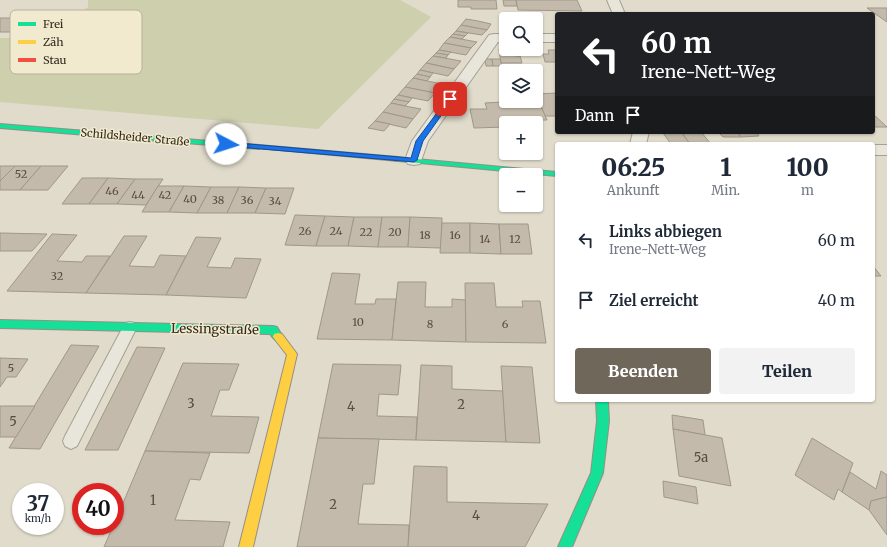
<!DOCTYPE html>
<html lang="de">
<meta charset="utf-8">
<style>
body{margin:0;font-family:Merriweather,serif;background:#f2f2f3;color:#1f2937;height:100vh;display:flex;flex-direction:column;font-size:15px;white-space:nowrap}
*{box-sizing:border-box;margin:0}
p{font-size:13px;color:#747a83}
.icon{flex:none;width:22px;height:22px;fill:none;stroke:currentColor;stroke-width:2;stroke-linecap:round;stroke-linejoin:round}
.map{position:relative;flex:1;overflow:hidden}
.sheet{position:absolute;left:555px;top:142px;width:320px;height:260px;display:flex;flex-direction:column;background:#fff;border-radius:4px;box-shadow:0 1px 3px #0004}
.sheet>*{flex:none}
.guide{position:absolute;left:555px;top:12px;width:320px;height:122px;border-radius:4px;box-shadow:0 1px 3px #0004;background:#202124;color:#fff;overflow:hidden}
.buttons{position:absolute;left:499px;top:12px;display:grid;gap:8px}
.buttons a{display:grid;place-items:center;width:44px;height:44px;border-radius:4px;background:#fff;box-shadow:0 1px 3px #0004;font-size:20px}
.speed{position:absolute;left:12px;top:483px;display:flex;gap:8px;font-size:20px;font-weight:700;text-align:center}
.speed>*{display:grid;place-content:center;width:52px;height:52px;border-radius:50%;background:#fff;box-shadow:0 1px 3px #0004;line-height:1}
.speed small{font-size:10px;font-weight:400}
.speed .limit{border:6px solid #d22;background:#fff;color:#111}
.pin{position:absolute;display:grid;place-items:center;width:34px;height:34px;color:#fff;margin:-17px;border-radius:8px;box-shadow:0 2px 6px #0006}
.me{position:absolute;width:44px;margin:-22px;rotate:95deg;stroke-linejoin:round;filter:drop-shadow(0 0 3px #0008)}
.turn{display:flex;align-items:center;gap:14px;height:84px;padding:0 20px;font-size:18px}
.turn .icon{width:52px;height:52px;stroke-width:2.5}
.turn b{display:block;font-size:28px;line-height:34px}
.then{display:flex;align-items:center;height:38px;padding:0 20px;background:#0003;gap:8px;font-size:15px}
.eta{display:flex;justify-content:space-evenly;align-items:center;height:68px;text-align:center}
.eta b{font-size:24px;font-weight:800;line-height:28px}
.primary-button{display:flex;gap:8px;margin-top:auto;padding:8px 20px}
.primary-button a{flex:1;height:46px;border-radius:4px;background:#6f675a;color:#fff;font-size:16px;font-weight:800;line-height:46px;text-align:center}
.primary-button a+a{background:#f2f2f3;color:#1f2937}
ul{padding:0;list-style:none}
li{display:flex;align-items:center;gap:12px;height:60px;padding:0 20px}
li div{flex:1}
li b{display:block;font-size:15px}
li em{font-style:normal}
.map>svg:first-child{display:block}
</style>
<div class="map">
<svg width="887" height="547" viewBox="0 0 887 547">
<rect width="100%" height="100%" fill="#e0dbca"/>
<polygon fill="#cdcfad" points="88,0 400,0 431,17 318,129 0,102 0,38 53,38 88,7"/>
<g fill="#c3baab" stroke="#9f978a">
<polygon points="458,0 496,0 497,9 471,9 471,7 458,7"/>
<polygon points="503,0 516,0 517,6 504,6"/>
<polygon points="516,0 577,0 582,11 518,10"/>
<polygon points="867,8 887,8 887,22"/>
<polygon points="22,16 40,16 20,32 0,32 0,18 19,18"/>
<polygon points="466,19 478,21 491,24 487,30 461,25"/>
<polygon points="461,25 487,30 482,35 456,31"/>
<polygon points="456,31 468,33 465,36 453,34"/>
<polygon points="453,34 465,36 462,39 450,37"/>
<polygon points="450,37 477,42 471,48 444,43"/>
<polygon points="444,43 471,48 466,55 439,50"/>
<polygon points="499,49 514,49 515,56 520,56 522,63 501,63"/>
<polygon points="439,50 451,52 448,55 436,53"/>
<polygon points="548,50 557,50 557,62 545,62 543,54 549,54"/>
<polygon points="436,53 448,55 446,58 433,56"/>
<polygon points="433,56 461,61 454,69 426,63"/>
<polygon points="485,59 492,59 493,66 486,66"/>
<polygon points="492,59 500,59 502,66 493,66"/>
<polygon points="426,63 454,69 448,76 420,70"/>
<polygon points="420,70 433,73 430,77 417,74"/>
<polygon points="417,74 430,77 427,81 413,78"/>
<polygon points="413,78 427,81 442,84 435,93 405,87"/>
<polygon points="405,87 435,93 428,101 398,95"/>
<polygon points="557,93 557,116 545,116 536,94"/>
<polygon points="398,95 412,98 409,102 394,99"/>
<polygon points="394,99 409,102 405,106 391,103"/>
<polygon points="536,100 538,100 547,120 534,120 536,123 506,123 506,127 474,128 470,109 487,109 485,103"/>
<polygon points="391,103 405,106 421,109 413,119 383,112"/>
<polygon points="383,112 413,119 406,128 375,121"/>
<polygon points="873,114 887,127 873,127"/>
<polygon points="375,121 390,124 384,131 368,128"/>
<polygon points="681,132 701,132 711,144 690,144"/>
<polygon points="681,132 690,144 671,144 663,133"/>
<polygon points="718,132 737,132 741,137 723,137"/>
<polygon points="737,132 756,132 759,136 741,137"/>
<polygon points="0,166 15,166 0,181"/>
<polygon points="15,166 41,166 20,190 0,190 0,181"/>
<polygon points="41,166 68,166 48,190 20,190"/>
<polygon points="82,178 108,178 89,204 62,204"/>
<polygon points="108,178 135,179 117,204 89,204"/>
<polygon points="135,179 163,179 146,205 117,204"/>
<polygon points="158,186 184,186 169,212 142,212"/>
<polygon points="184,186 211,187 197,213 169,212"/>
<polygon points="211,187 239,187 227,213 197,213"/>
<polygon points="239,187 266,188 255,213 227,213"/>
<polygon points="266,188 294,188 285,214 255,213"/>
<polygon points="295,215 325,216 316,246 285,245"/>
<polygon points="325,216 354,217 348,246 316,246"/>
<polygon points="354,217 382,217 378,247 348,246"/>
<polygon points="382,217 410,217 408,247 378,247"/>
<polygon points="410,217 442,218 441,248 408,247"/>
<polygon points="442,223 470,223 470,253 440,253"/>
<polygon points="470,223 499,224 501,254 470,253"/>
<polygon points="499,224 528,224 532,254 501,254"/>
<polygon points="0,233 47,234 32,251 0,251"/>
<polygon points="52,234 77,235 57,261 82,262 86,256 110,256 86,293 7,291"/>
<polygon points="124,236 147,236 129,266 154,267 160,255 186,256 166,295 86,293"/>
<polygon points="196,237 221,238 207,267 231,268 235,258 261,259 246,298 166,295"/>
<polygon points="873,266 881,276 873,276"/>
<polygon points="332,273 360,274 355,304 375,304 376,299 396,299 392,340 317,339"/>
<polygon points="398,282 426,282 425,307 452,307 452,299 466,300 466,342 392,340"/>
<polygon points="465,283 494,283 496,307 523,307 522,301 540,301 546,343 466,342"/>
<polygon points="71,345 99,346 40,449 9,448"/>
<polygon points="137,347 165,348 118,450 85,450"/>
<polygon points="0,358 28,359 16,377 7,377 0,387"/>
<polygon points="183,363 239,364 229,390 220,390 211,416 259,417 249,453 145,451"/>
<polygon points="333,364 401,365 398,395 379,394 377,416 417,417 416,440 318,438"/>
<polygon points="421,365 452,366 452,389 503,391 506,442 416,440"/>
<polygon points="501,366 532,367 540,443 506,442"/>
<polygon points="0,406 35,406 16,437 0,437"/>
<polygon points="672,415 703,420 705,435 673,429"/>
<polygon points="673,429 722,438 731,486 679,476"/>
<polygon points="318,438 379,439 374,484 363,484 358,524 409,525 408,547 297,547"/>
<polygon points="812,438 853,463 842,492 838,489 834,500 795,475"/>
<polygon points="145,451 210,453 200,480 190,479 175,520 230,522 223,547 104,547 113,526 115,526 115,522"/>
<polygon points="414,466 447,467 447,502 548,504 525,547 408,547"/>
<polygon points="881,471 887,475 887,497 871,501 869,510 842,492 850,472 876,489"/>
<polygon points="663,481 696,487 698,504 664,497"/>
<polygon points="887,497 887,535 869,510 871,501"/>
</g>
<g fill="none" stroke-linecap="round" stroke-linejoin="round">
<defs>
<polygon id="lane" points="130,322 135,323 137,327 77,446 71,449 65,446 63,441 65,436 125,323"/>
<g id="street">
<polygon points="607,0 619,0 625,14 613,14"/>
<polygon points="494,34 506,34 506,42 498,42 428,141 420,164 414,165 408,164 405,160 412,141 489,35"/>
<rect x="536" y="34" width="21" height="8"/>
<polygon points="633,132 649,132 646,144 630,144"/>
<rect x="873" y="145" width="14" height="10"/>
</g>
<g id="fast">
<polygon points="0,124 259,145 262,147 259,149 0,128"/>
<polygon points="395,157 557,172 557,176 398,161 395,161"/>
<path d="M 0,320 L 273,326 L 277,327 L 283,337 L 282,340 C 275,342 274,339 270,334 L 0,328 Z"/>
<polygon points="596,400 608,400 609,421 603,473 572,547 558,547 591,473 597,421"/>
</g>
<polygon id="slow" points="278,333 282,334 297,354 253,547 239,547 287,355 273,337 274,334"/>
<polygon id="jam" points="259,145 398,157 402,159 398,161 257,148 256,147"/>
</defs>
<use href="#lane" stroke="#a5a094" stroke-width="2"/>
<use href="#street" stroke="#a5a094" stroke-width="2"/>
<use href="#fast" stroke="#958f83" stroke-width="2"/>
<use href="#slow" stroke="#958f83" stroke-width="2"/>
<use href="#jam" stroke="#958f83" stroke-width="2"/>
<use href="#lane" fill="#e8e5da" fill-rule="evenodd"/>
<use href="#street" fill="#e8e5da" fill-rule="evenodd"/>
<use href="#fast" fill="#16e098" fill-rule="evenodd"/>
<use href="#slow" fill="#ffcf43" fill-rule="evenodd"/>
<use href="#jam" fill="#f24e42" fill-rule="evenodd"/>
</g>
<polygon fill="#1a73e8" stroke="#114b97" points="450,97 453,99 423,141 417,160 414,162 226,146 223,144 226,142 411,158 416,141 448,98"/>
<g text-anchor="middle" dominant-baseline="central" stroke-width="3" stroke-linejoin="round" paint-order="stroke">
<g font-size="11" fill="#32291d" stroke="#f2eacf">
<text transform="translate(135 137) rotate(5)">Schildsheider Straße</text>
</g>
<g font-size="11" fill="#564d40">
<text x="21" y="174">52</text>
<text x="112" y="191">46</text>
<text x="138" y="195">44</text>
<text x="165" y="195">42</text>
<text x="190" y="199">40</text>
<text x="218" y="200">38</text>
<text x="247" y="200">36</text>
<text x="275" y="201">34</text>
<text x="305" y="231">26</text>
<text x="336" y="231">24</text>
<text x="366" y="232">22</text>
<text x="395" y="232">20</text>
<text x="425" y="235">18</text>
<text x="455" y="235">16</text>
<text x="485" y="239">14</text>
<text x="515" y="239">12</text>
<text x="57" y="276">32</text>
<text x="358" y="322">10</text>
<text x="430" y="324">8</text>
<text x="505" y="324">6</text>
<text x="11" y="368">5</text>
</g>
<g font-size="13" fill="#32291d" stroke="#f2eacf">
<text transform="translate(215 329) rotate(1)">Lessingstraße</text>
</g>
<g font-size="13" fill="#564d40">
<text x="191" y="403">3</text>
<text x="461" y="404">2</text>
<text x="351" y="406">4</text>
<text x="13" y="421">5</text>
<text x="701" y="457">5a</text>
<text x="153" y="500">1</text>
<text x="333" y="504">2</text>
<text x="476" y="515">4</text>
</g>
</g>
<rect x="10" y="10" width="132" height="64" rx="6" fill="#f2eacf" stroke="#b8b09a" stroke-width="1"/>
<rect x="18" y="22" width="18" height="4" fill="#16e098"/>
<rect x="18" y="40" width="18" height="4" fill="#ffcf43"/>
<rect x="18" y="58" width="18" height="4" fill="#f24e42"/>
<g font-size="11" fill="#32291d">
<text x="43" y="28">Frei</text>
<text x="43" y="46">Zäh</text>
<text x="43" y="64">Stau</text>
</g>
</svg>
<div class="buttons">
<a><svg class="icon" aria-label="search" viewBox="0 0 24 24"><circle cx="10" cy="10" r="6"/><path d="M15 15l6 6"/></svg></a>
<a><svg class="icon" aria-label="layers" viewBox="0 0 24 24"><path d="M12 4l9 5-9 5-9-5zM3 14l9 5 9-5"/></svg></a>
<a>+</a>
<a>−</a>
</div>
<div class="speed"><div>37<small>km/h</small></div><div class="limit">40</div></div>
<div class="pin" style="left:450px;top:99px;background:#d93025"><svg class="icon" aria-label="arrive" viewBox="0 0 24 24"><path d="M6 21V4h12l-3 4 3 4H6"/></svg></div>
<svg class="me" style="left:226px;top:144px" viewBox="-20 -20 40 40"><circle r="19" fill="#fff"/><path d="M0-13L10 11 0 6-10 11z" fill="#1a73e8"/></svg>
<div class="guide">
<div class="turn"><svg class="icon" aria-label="left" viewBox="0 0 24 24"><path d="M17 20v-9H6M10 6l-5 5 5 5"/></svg><div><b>60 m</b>Irene-Nett-Weg</div></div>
<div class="then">Dann<svg class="icon" aria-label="arrive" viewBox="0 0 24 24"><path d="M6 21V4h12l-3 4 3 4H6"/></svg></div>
</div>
<section class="sheet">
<div class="eta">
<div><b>06:25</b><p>Ankunft</p></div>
<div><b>1</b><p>Min.</p></div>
<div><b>100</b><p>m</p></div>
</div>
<ul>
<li><svg class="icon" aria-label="left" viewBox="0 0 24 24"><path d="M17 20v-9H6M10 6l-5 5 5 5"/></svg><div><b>Links abbiegen</b><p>Irene-Nett-Weg</p></div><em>60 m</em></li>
<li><svg class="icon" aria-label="arrive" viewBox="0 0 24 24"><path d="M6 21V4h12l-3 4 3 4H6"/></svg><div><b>Ziel erreicht</b></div><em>40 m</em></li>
</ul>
<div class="primary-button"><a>Beenden</a><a>Teilen</a></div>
</section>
</div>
